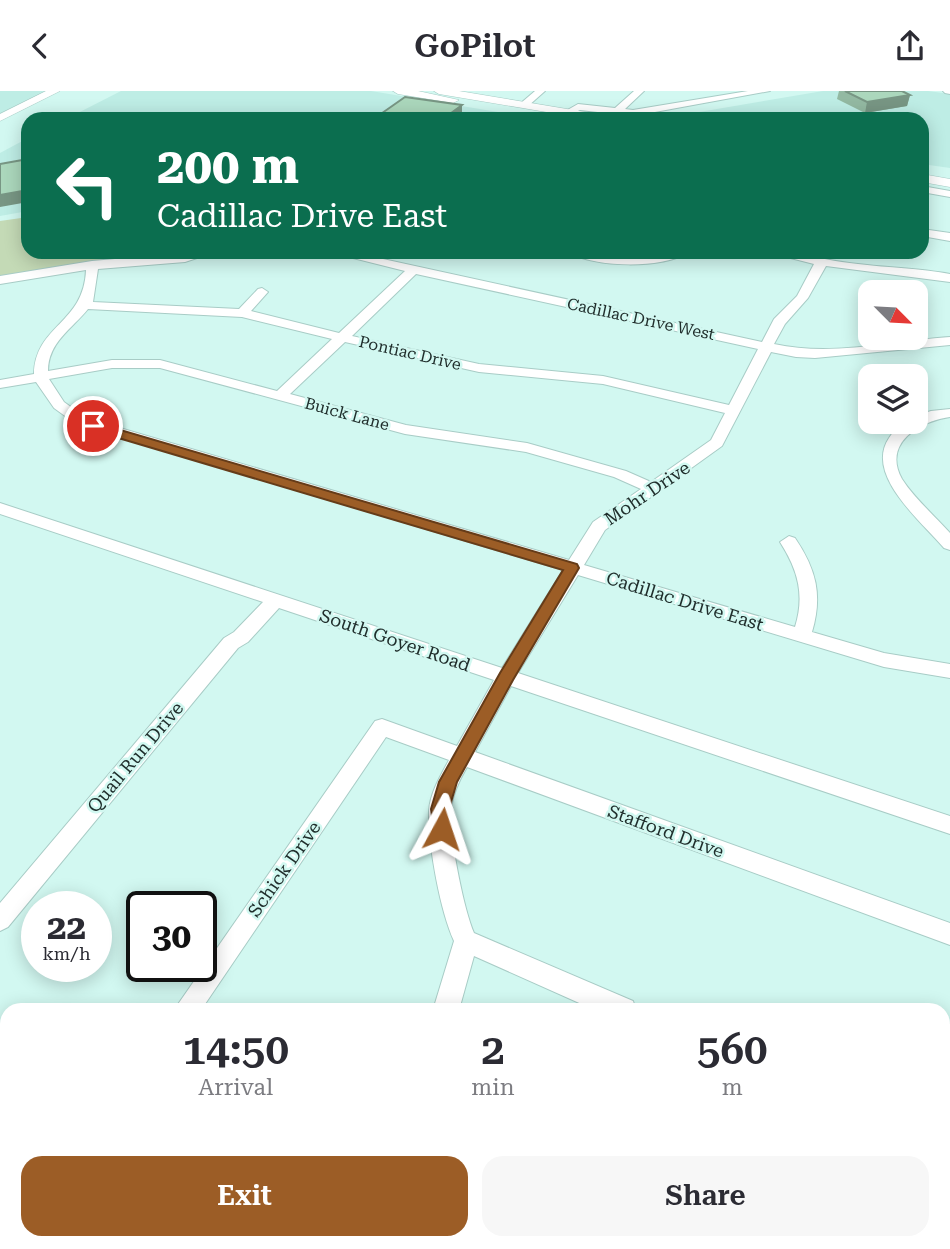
<!DOCTYPE html>
<style>
body{margin:0;font-family:"Roboto Serif",serif;background:#f7f7f7;color:#2b2b33;height:100vh;display:flex;flex-direction:column;font-size:26px;white-space:nowrap}
*{box-sizing:border-box;margin:0}
p{font-size:23px;color:#7c7c81}
.icon{flex:none;width:38px;height:38px;fill:none;stroke:currentColor;stroke-width:2;stroke-linecap:round;stroke-linejoin:round}
.map{position:relative;flex:1;overflow:hidden}
.side{position:absolute;left:0px;top:912px;width:950px;height:247px;display:flex;flex-direction:column;background:#fff;border-radius:21px 21px 0 0;box-shadow:0 4px 18px #0003}
.side>*{flex:none}
.hud{position:absolute;left:21px;top:21px;width:908px;height:147px;border-radius:21px;box-shadow:0 4px 18px #0003;background:#0b6e4f;color:#fff;overflow:hidden}
.needle{width:46px;rotate:114deg}
.buttons{position:absolute;left:858px;top:189px;display:grid;gap:14px}
.buttons a{display:grid;place-items:center;width:70px;height:70px;border-radius:14px;background:#fff;box-shadow:0 4px 18px #0003;font-size:35px}
.speed{position:absolute;left:21px;top:800px;display:flex;gap:14px;font-size:35px;font-weight:700;text-align:center}
.speed>*{display:grid;place-content:center;width:91px;height:91px;border-radius:50%;background:#fff;box-shadow:0 4px 18px #0003;line-height:1}
.speed small{font-size:18px;font-weight:400}
.speed .limit{border:4px solid #111;border-radius:10px;background:#fff;color:#111}
.pin{position:absolute;display:grid;place-items:center;width:60px;height:60px;color:#fff;margin:-30px;border:4px solid #fff;border-radius:50%;box-shadow:0 2px 7px #0007}
.me{position:absolute;width:77px;margin:-38px;rotate:5deg;stroke-linejoin:round;filter:drop-shadow(0 0 5px #0008)}
.turn{display:flex;align-items:center;gap:24px;height:147px;padding:0 21px;font-size:32px}
.turn .icon{width:91px;height:91px;stroke-width:2.5}
.turn b{display:block;font-size:49px;line-height:60px}
.eta{display:flex;justify-content:space-evenly;align-items:center;height:119px;text-align:center}
.eta b{font-size:42px;font-weight:600;line-height:49px}
.cta{display:flex;gap:14px;margin-top:auto;padding:14px 21px}
.cta a{flex:1;height:80px;border-radius:21px;background:#9c5d26;color:#fff;font-size:28px;font-weight:600;line-height:80px;text-align:center}
.cta a+a{background:#f7f7f7;color:#2b2b33}
header{display:flex;justify-content:space-between;align-items:center;height:91px;padding:0 21px;background:#fff;font-size:32px;font-weight:600}
.map>svg:first-child{display:block}
</style>
<header><svg class="icon" aria-label="back" viewBox="0 0 24 24"><path d="M15 5l-7 7 7 7"/></svg>GoPilot<svg class="icon" aria-label="share" viewBox="0 0 24 24"><path d="M12 15V3M7 8l5-5 5 5M5 13v7h14v-7"/></svg></header>
<div class="map">
<svg width="950" height="1158" viewBox="0 0 950 1158">
<rect width="100%" height="100%" fill="#d2f8f1"/>
<g fill="#beede5">
<polygon points="0,0 56,0 0,28"/>
<polygon points="121,0 371,0 540,28 66,28"/>
<polygon points="823,0 928,0 950,3 950,77 922,73 922,28 658,28"/>
<polygon points="28,47 28,120 0,125 0,62"/>
</g>
<polygon fill="#c4dab6" points="28,126 28,161 133,161 131,172 0,189 0,130"/>
<polygon fill="#82adc6" stroke="#658798" stroke-width="2" points="492,1152 584,1152 583,1158 489,1158"/>
<g fill="none" stroke-linecap="round" stroke-linejoin="round">
<defs>
<g id="minor">
<polygon points="535,0 545,0 527,16 521,16 521,12"/>
<polygon points="634,0 644,0 625,18 633,19 748,0 770,0 633,25 580,19 569,24 564,21 578,13 615,17"/>
<polygon points="943,0 950,0 950,3 945,2"/>
<polygon points="922,95 950,100 950,106 922,101"/>
<polygon points="922,138 950,142 950,150 922,145"/>
<path d="M 195,161 L 215,161 L 185,171 L 98,178 L 93,211 L 239,218 L 258,198 L 262,197 L 268,201 L 251,220 L 339,242 L 405,180 L 329,161 L 351,161 L 762,251 L 774,228 L 797,205 L 814,173 L 767,161 C 799,161 827,170 858,173 C 889,177 919,177 950,183 L 950,191 L 826,175 L 808,207 L 785,233 L 774,253 C 832,266 892,250 950,246 L 950,254 L 815,267 L 796,266 L 771,261 L 722,355 L 605,439 L 584,474 L 795,536 C 805,504 798,479 780,451 L 789,445 L 795,447 C 816,478 823,504 812,541 L 884,562 L 950,573 L 950,587 L 884,576 L 578,484 L 518,582 L 950,725 L 950,743 L 511,595 L 475,661 L 950,832 L 950,854 L 467,676 C 460,688 453,702 451,717 C 448,742 464,819 474,842 L 633,910 L 636,919 L 595,919 L 474,865 L 459,919 L 433,919 L 454,850 C 440,819 428,754 429,720 C 430,702 441,684 449,669 L 386,646 L 201,919 L 174,919 L 375,630 L 382,628 L 457,655 L 494,589 L 279,517 L 248,551 L 238,557 L 8,836 L 0,840 L 0,812 L 224,547 L 234,541 L 263,511 L 0,423 L 0,412 L 502,577 L 563,479 L 76,333 L 54,317 L 36,291 L 0,297 L 0,289 L 34,283 C 35,234 84,233 86,179 L 0,193 L 0,185 L 92,170 ZM 416,183 L 758,258 L 729,314 L 603,285 L 479,273 L 352,245 ZM 88,218 L 242,226 L 332,248 L 277,300 L 160,269 L 112,269 L 48,280 C 48,251 72,238 88,218 ZM 345,251 L 479,281 L 603,293 L 725,322 L 711,349 L 651,391 L 626,380 L 527,352 L 406,334 L 290,303 ZM 112,277 L 160,277 L 405,343 L 526,361 L 614,386 L 641,398 L 593,431 L 569,469 L 86,327 L 64,311 L 49,288 Z"/>
<path d="M 570,161 L 642,166 L 688,161 C 667,178 591,177 570,161 Z"/>
<path d="M 950,318 L 950,326 C 920,330 882,352 902,388 C 914,407 935,425 950,442 L 950,459 L 944,457 C 922,431 864,384 889,347 C 896,336 903,331 915,331 L 915,325 L 931,320 Z"/>
<polygon points="950,933 950,966 943,969 943,935"/>
<polygon points="23,1152 53,1152 50,1158 20,1158"/>
<polygon points="315,1152 345,1152 342,1158 312,1158"/>
<polygon points="735,1152 765,1152 763,1158 733,1158"/>
</g>
<g id="major">
<polygon points="46,0 60,0 0,30 0,23"/>
<polygon points="393,0 418,0 459,9 453,12 398,3"/>
<polygon points="434,0 459,0 609,25 615,28 588,28 439,3"/>
<polygon points="922,83 950,88 950,96 922,91"/>
</g>
</defs>
<use href="#minor" stroke="#a8ccc6" stroke-width="2"/>
<use href="#major" stroke="#a8ccc6" stroke-width="1"/>
<use href="#minor" fill="#fff" fill-rule="evenodd"/>
<use href="#major" fill="#fff" fill-rule="evenodd"/>
</g>
<polygon fill="#93b9a2" points="839,0 902,0 910,4 907,15 865,22 837,8"/>
<g fill="#789684">
<polygon points="910,4 907,15 865,22 867,11"/>
<polygon points="462,14 462,24 457,28 443,28"/>
<polygon points="28,99 28,111 0,116 0,104"/>
</g>
<g fill="#abd7bc" stroke="#789684" stroke-width="2">
<polygon points="845,0 902,0 910,4 867,11"/>
<polygon points="405,6 462,14 443,28 382,28 375,27"/>
<polygon points="28,68 28,99 0,104 0,73"/>
</g>
<polygon fill="#9c5d26" stroke="#653c19" stroke-width="2" points="93,331 577,473 579,477 513,589 457,691 449,718 451,738 448,743 442,745 435,743 431,718 439,691 500,582 563,479 88,338 88,332"/>
<g text-anchor="middle" dominant-baseline="central" stroke-width="5" stroke-linejoin="round" paint-order="stroke">
<g font-size="16" fill="#202e2c" stroke="#d2f8f1">
<text transform="translate(641 228) rotate(12)">Cadillac Drive West</text>
<text transform="translate(410 262) rotate(13)">Pontiac Drive</text>
<text transform="translate(347 323) rotate(15)">Buick Lane</text>
</g>
<g font-size="18" fill="#202e2c" stroke="#d2f8f1">
<text transform="translate(647 402) rotate(-34)">Mohr Drive</text>
<text transform="translate(685 510) rotate(17)">Cadillac Drive East</text>
<text transform="translate(395 549) rotate(19)">South Goyer Road</text>
<text transform="translate(135 666) rotate(-50)">Quail Run Drive</text>
<text transform="translate(666 740) rotate(20)">Stafford Drive</text>
<text transform="translate(284 778) rotate(-55)">Schick Drive</text>
</g>
</g>
</svg>
<div class="buttons">
<a><svg class="needle" viewBox="-14 -14 28 28"><path d="M0-13l5 13h-10z" fill="#e53935"/><path d="M0 13l5-13h-10z" fill="#7c7c81"/></svg></a>
<a><svg class="icon" aria-label="layers" viewBox="0 0 24 24"><path d="M12 4l9 5-9 5-9-5zM3 14l9 5 9-5"/></svg></a>
</div>
<div class="speed"><div>22<small>km/h</small></div><div class="limit">30</div></div>
<div class="pin" style="left:93px;top:335px;background:#d93025"><svg class="icon" aria-label="arrive" viewBox="0 0 24 24"><path d="M6 21V4h12l-3 4 3 4H6"/></svg></div>
<svg class="me" style="left:442px;top:738px" viewBox="-20 -20 40 40"><path d="M0-17L14 15 0 8-14 15z" fill="#9c5d26" stroke="#fff" stroke-width="4"/></svg>
<div class="hud">
<div class="turn"><svg class="icon" aria-label="left" viewBox="0 0 24 24"><path d="M17 20v-9H6M10 6l-5 5 5 5"/></svg><div><b>200 m</b>Cadillac Drive East</div></div>
</div>
<section class="side">
<div class="eta">
<div><b>14:50</b><p>Arrival</p></div>
<div><b>2</b><p>min</p></div>
<div><b>560</b><p>m</p></div>
</div>
<div class="cta"><a>Exit</a><a>Share</a></div>
</section>
</div>
